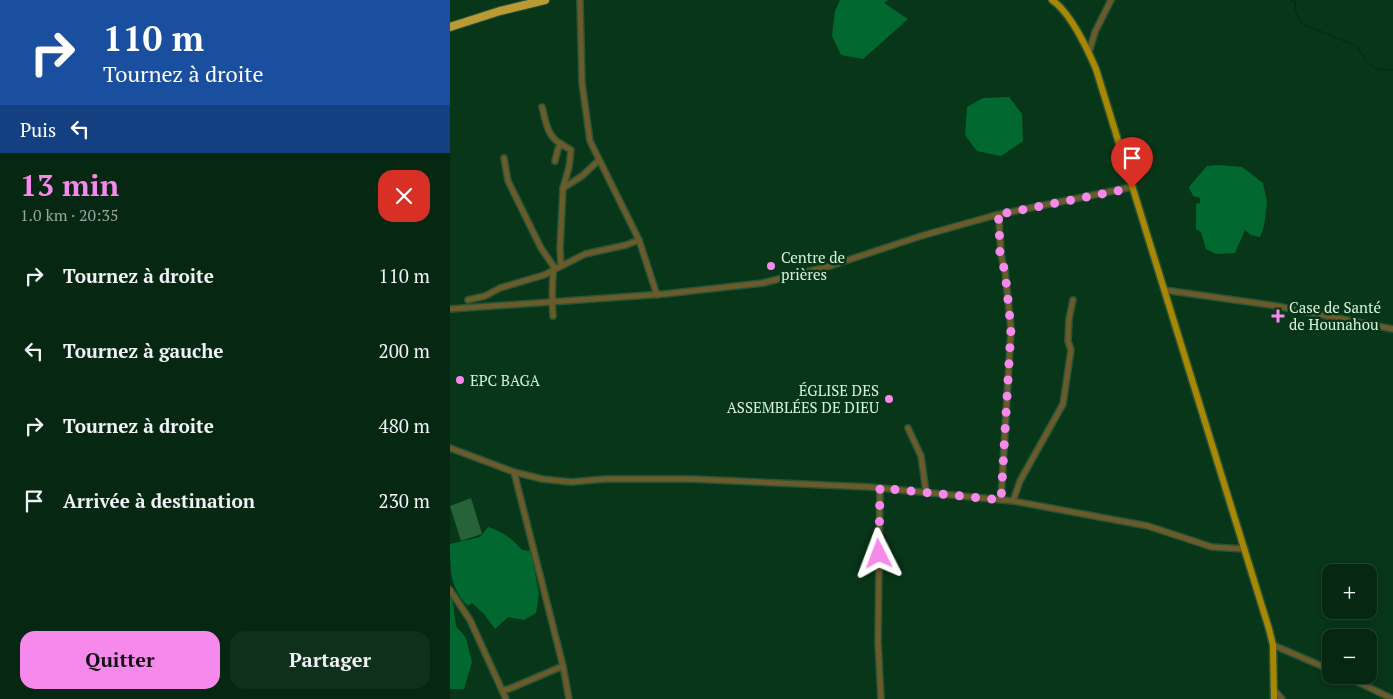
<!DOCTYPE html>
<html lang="fr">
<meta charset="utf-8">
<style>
body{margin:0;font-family:"PT Serif",serif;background:#0f301b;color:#f1f3f6;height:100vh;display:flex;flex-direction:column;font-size:19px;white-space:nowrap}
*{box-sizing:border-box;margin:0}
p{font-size:16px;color:#98a69f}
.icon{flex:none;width:28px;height:28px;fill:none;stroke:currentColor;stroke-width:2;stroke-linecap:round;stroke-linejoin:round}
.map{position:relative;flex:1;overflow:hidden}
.panel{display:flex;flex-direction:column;background:#062812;width:450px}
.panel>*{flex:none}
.hud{background:#1a4fa0;color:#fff;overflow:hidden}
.tools{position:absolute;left:872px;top:564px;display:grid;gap:10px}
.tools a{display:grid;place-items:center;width:55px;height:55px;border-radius:10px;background:#062812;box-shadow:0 2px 8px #0003,0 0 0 1px #274432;font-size:25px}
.pin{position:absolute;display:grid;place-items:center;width:42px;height:42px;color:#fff;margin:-51px -21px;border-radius:50% 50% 50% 0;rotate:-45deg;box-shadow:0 0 5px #0007}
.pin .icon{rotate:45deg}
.me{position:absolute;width:55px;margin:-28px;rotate:357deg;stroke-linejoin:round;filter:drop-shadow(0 0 4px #0008)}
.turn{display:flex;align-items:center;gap:18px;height:105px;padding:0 20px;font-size:22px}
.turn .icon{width:65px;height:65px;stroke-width:2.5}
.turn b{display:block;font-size:35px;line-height:42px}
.then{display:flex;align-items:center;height:48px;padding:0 20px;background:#0003;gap:10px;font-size:19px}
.round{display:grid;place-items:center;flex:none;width:52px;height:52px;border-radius:15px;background:#0f301b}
.overview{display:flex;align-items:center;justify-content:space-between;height:85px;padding:0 20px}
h1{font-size:30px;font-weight:600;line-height:38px;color:#f788ec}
.primary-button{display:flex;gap:10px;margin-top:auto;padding:10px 20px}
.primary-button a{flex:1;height:58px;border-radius:15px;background:#f788ec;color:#111;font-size:20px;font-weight:600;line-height:58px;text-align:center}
.primary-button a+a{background:#0f301b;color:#f1f3f6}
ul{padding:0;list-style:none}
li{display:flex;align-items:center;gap:15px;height:75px;padding:0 20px}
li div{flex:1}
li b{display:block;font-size:19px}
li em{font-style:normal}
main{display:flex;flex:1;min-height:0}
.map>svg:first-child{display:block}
</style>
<main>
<section class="panel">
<div class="hud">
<div class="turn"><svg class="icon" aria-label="right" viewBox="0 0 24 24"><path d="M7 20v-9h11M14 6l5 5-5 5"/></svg><div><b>110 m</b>Tournez à droite</div></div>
<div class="then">Puis<svg class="icon" aria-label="left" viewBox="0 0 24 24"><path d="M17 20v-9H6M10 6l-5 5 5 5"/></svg></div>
</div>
<div class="overview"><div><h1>13 min</h1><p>1.0 km · 20:35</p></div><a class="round" style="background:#d93025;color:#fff"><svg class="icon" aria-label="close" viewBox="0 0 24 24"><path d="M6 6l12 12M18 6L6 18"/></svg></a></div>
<ul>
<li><svg class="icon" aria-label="right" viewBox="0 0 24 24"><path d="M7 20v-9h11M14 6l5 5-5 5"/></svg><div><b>Tournez à droite</b></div><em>110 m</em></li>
<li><svg class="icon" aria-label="left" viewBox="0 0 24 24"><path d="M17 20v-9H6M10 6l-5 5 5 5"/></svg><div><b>Tournez à gauche</b></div><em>200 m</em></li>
<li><svg class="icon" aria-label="right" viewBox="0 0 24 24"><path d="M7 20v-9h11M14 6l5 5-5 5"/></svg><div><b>Tournez à droite</b></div><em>480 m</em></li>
<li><svg class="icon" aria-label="arrive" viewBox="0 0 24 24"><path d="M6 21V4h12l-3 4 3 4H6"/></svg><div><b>Arrivée à destination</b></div><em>230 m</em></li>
</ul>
<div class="primary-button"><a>Quitter</a><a>Partager</a></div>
</section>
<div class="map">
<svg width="943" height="699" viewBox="0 0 943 699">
<rect width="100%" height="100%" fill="#083618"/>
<polygon fill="#276339" points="21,498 32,534 11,541 0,506"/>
<g fill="#016930">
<polygon points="390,0 438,0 434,3 458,19 413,59 391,55 382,36 385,11"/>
<polygon points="559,97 572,114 573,141 551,156 527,151 515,135 517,107 533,98"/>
<polygon points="768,165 792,167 813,183 817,202 814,226 810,237 801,235 795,230 785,253 766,254 756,249 751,232 746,229 746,204 750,203 750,198 743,196 739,187 757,166"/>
<path d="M 38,527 C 53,532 62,538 72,550 L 81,551 L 89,594 L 86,613 L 74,620 L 58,617 L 45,629 L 34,614 L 22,603 L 18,606 C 0,589 0,568 0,544 L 30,537 Z"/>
<polygon points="2,596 6,626 16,638 22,662 14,689 0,689 0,597"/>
</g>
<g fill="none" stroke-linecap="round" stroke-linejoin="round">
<polyline stroke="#092125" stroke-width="1" points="841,0 845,1 846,12 852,24 907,46 916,61 926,69 943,70"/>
<defs>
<g id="minor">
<polyline points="130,0 132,83 140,141 189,240 207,295"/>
<polyline points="639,52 645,32 661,0"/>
<path d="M 92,107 C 96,122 97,136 111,144"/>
<path d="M 54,158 L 58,181 L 91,248 L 104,267 C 102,279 102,303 103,316"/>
<polyline points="105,161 108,149 111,144 121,150 119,167 113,188"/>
<polyline points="546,215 549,219 551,255 555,271 561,329 551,500"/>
<polyline points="111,265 110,248 113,188 132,176 149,160"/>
<polyline points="714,290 827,306 943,329"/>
<polyline points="18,300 35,296 50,288 94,275 135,254 176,245 189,240"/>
<polyline points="0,309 214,294 313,283 380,266 471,236 546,215 682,187"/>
<polyline points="458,428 471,456 476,492"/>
<polyline points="0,448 64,472 92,479 121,482 155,479 241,479 420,487 563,501 698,526 762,547 795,549"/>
<polyline points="64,472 113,666 119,699"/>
<polyline points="430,488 428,642 431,699"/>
<polyline points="563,501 570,481 613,404 621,350 618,341 619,319 623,300"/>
<polyline points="0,590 20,620 56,699"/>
<polyline points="823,645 881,670"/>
<polyline points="893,675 943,699"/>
<polyline points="53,690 59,689 113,666"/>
<polyline points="824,690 832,699"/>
</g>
<path id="major" d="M 602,0 C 621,13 637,48 646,69 L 819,629 L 823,645 L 824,699"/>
<polyline id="highway" points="0,27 50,11 95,0"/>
</defs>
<use href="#minor" stroke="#295437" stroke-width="8"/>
<use href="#major" stroke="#295437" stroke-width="9"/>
<use href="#highway" stroke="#295437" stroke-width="10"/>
<use href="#minor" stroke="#6b5b2b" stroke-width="5"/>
<use href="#major" stroke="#a98700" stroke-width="6"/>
<use href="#highway" stroke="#ba9a35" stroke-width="8"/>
</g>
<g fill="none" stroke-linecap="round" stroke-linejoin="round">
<polyline stroke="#f788ec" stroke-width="9" stroke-dasharray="0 16.2" points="429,554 430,488 551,500 561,329 555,271 550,256 549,220 546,215 682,188"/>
</g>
<g fill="#f788ec" stroke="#083618" stroke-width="2">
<circle cx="321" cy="266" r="5"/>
<path d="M825.5 308.5h5v5h5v5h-5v5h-5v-5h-5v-5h5z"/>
<circle cx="10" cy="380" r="5"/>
<circle cx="439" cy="399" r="5"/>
</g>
<g text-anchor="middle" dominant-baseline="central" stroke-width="5" stroke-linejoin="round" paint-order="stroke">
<g font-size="15" fill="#d6f4dc" stroke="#083618" text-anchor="start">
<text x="331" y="257">Centre de<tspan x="331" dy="17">prières</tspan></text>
<text x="839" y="307">Case de Santé<tspan x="839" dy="17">de Hounahou</tspan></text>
<text x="20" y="380">EPC BAGA</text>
<text x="429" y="390" text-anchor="end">ÉGLISE DES<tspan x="429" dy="17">ASSEMBLÉES DE DIEU</tspan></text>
</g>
</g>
</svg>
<div class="tools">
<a>+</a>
<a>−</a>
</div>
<div class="pin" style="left:682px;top:188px;background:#d93025"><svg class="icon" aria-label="arrive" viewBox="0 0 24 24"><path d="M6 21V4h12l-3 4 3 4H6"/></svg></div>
<svg class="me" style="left:429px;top:554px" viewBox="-20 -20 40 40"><path d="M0-17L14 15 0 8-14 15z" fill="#f788ec" stroke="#fff" stroke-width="4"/></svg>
</div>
</main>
